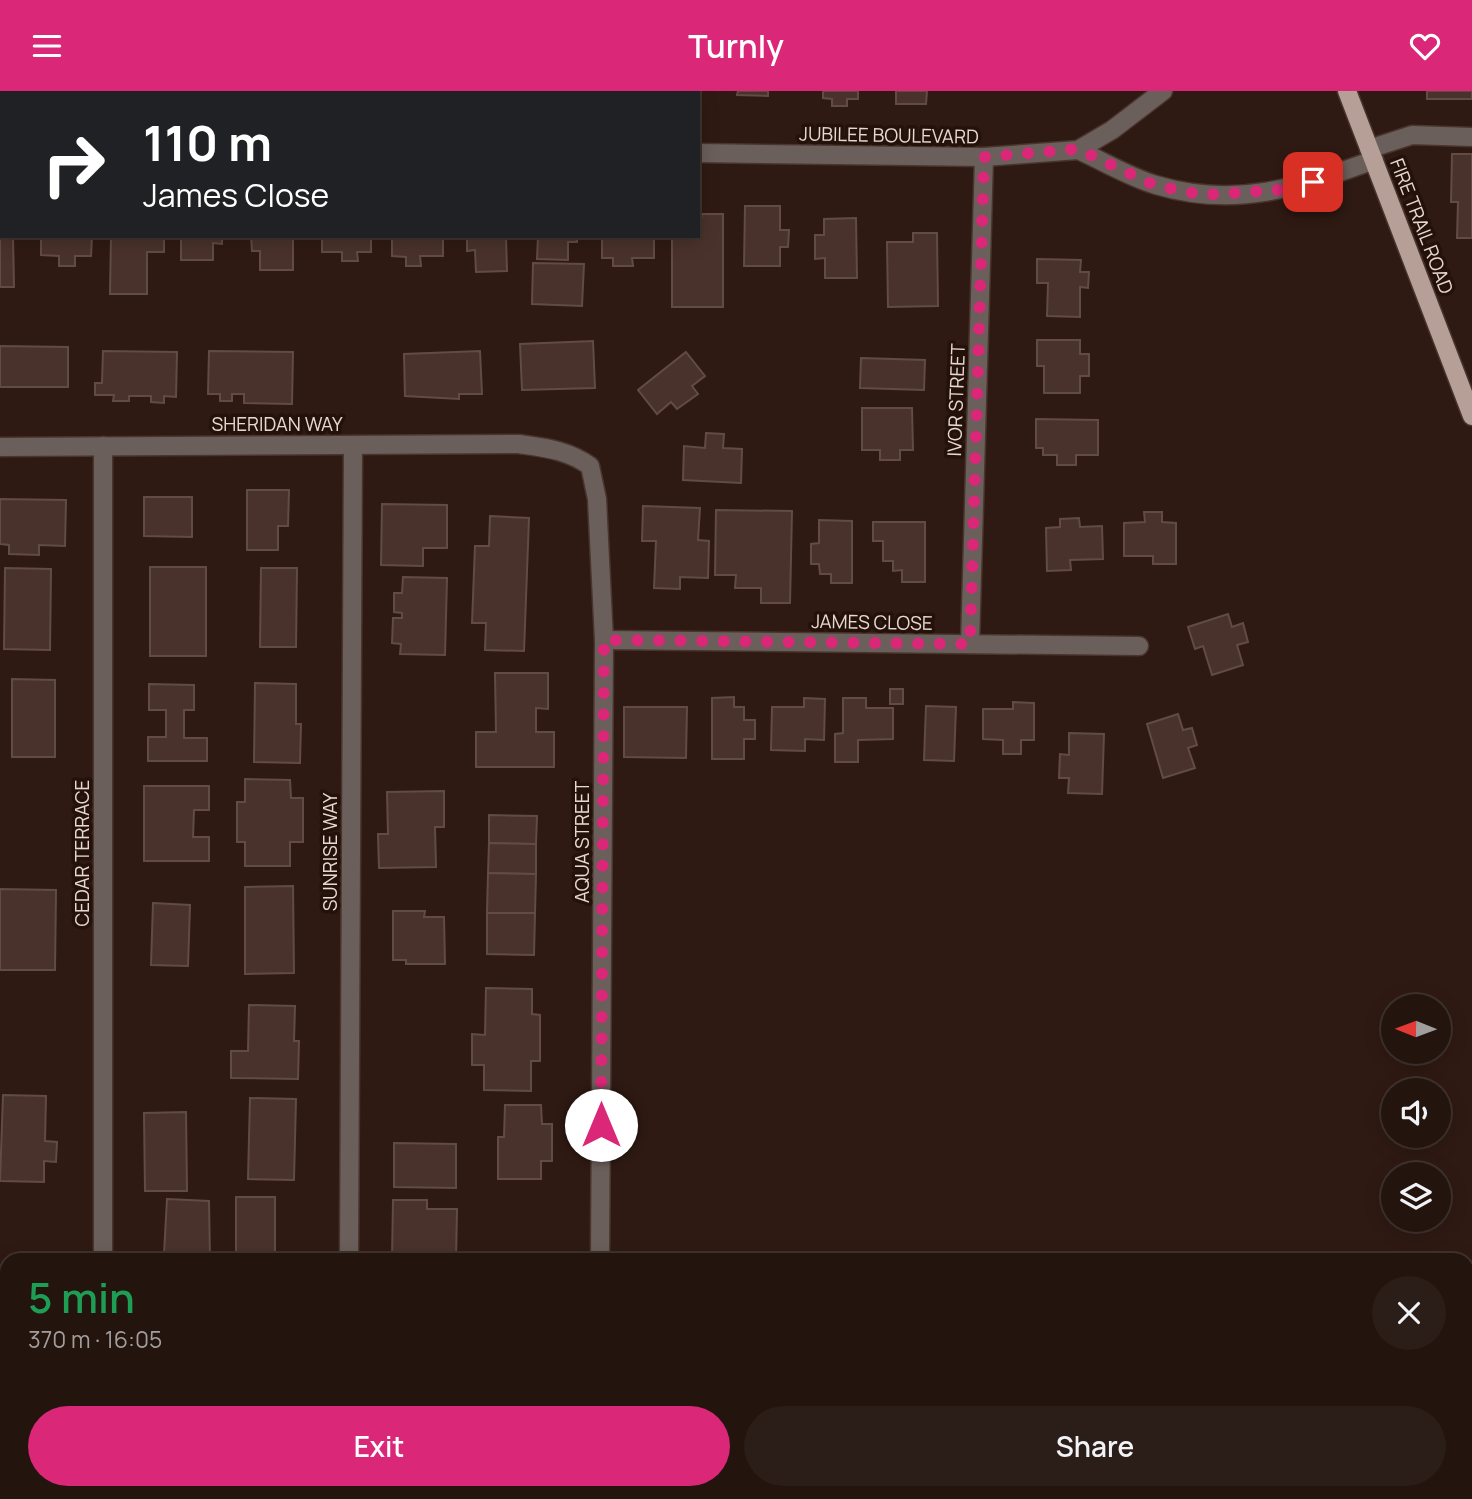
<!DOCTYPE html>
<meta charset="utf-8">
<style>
body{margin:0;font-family:Manrope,sans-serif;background:#2b1d17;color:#f1f3f6;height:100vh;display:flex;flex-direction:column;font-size:26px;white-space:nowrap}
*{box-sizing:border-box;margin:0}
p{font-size:23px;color:#a39e9e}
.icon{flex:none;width:38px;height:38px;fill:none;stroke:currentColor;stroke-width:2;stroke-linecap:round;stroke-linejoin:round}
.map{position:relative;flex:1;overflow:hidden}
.panel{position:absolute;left:0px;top:1162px;width:1474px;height:247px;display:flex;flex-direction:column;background:#23140e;border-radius:21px 21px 0 0;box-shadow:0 4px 18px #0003,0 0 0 2px #40332e}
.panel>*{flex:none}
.hud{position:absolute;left:0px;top:0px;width:700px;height:147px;box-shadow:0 4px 18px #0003,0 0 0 2px #40332e;background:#202124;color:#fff;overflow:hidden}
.needle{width:46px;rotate:271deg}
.controls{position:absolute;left:1381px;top:903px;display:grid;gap:14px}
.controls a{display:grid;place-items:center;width:70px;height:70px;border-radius:50%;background:#23140e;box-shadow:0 4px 18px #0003,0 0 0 2px #40332e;font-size:35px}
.pin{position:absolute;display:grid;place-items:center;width:60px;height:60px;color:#fff;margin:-30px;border-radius:14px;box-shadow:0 4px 10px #0006}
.me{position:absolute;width:77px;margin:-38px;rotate:0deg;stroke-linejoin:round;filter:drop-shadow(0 0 5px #0008)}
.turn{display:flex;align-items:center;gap:24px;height:147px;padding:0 28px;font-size:32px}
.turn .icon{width:91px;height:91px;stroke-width:2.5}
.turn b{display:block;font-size:49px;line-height:60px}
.round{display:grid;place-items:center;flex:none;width:74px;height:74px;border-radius:37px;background:#2b1d17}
.headline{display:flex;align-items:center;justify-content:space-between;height:119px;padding:0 28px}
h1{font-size:42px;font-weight:600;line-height:52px;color:#1e9e55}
.cta{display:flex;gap:14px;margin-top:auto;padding:14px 28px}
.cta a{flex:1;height:80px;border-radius:42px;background:#db2777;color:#fff;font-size:28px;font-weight:600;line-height:80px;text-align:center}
.cta a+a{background:#2b1d17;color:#f1f3f6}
header{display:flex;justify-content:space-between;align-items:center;height:91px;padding:0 28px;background:#db2777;color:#fff;font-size:32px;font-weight:600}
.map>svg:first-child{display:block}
</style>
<header><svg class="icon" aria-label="menu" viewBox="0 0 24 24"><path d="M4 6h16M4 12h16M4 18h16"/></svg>Turnly<svg class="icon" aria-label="heart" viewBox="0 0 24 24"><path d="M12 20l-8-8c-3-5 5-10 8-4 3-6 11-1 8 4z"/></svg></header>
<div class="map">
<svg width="1472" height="1408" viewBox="0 0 1472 1408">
<rect width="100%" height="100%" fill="#2f1a13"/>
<g fill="#49322b" stroke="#624b42" stroke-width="2">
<rect x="29" y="0" width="26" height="2"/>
<rect x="542" y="0" width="35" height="2"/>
<polygon points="738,0 768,0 768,5 737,4"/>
<polygon points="823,0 858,0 858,8 847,8 847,15 832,15 832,8 823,7"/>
<polygon points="896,0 927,0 926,13 896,13"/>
<rect x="1427" y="0" width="45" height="8"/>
<polygon points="1452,63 1472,63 1472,147 1457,147 1458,111 1451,111"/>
<polygon points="745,115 780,115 780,139 789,139 788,156 780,156 780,175 744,175"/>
<polygon points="0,121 2,145 13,145 14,196 0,196"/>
<polygon points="702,123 723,123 723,216 672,216 672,145 698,145"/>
<polygon points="856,127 857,187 825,187 825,167 815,168 815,144 824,144 824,128"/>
<polygon points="913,142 937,142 938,215 888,216 887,151 913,151"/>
<polygon points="41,145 92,145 91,165 75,165 75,175 59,175 59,165 41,164"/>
<polygon points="111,145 164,145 164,161 147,161 147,203 110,203"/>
<polygon points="181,145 222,145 222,153 213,152 213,169 181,169"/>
<polygon points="251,145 293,145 293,179 260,179 260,160 252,160"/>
<polygon points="322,145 371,145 371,161 357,161 358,170 342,170 342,161 322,161"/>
<polygon points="392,145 443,145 443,165 420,165 421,175 406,175 406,166 392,165"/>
<polygon points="467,145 506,145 507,180 476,181 475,159 467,160"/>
<polygon points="538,145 577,145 577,151 568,151 568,169 537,168"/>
<polygon points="602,145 654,145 654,167 632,167 633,175 613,175 613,167 602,167"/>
<polygon points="1037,168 1081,169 1080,181 1089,181 1088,197 1080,196 1080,226 1047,225 1048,192 1037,192"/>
<polygon points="533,172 584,173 582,215 532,213"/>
<polygon points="1037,249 1080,249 1080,263 1089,263 1089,285 1080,285 1080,302 1044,302 1044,275 1037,275"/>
<polygon points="593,250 595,297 522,299 520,253"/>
<polygon points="0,255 68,256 68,296 0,296"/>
<polygon points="103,260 177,261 176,306 164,305 164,312 151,311 151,305 129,305 129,310 113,310 114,304 95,304 95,292 102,292"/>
<polygon points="209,260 293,261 292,313 244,312 244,303 232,303 232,310 220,310 220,303 208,303"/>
<polygon points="480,260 482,303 459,303 459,308 405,305 404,263"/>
<polygon points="686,261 705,285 692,295 698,303 677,318 671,311 657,323 638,299"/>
<polygon points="861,267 925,269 924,299 860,297"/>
<polygon points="862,317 912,317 913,359 900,359 900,369 880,369 880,359 862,359"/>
<polygon points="1036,328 1098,329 1098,364 1076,364 1076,374 1057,374 1057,364 1043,364 1043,357 1036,357"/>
<polygon points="706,342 724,343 723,357 742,358 741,392 683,389 684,355 705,357"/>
<polygon points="247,399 289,399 288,435 278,435 278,459 247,459"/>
<polygon points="144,406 192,406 192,446 144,445"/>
<polygon points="0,408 66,409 65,455 39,454 39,464 9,463 9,454 0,453"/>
<polygon points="382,413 447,414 447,457 423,457 423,475 381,474"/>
<polygon points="643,415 700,417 698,449 709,450 708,487 680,486 680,498 654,497 656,450 642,450"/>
<polygon points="716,419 792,420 790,512 761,512 761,497 735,497 736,484 715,484"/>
<polygon points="1144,421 1162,421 1162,431 1176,432 1176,473 1153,473 1153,465 1124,465 1124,432 1145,431"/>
<polygon points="490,425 529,427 524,560 485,559 486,532 472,532 475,455 489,455"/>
<polygon points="1079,427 1080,436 1102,435 1103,468 1070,469 1071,479 1047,480 1046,437 1060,436 1060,428"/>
<polygon points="819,429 852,430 852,492 831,492 831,483 820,483 819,473 811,473 811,453 819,452"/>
<polygon points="873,431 925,431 925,491 902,491 902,479 893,480 893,470 883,470 883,450 873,450"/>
<rect x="150" y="476" width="56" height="89"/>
<polygon points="5,477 51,478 50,559 4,558"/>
<polygon points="261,477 297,477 296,556 260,556"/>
<polygon points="403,486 447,487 445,564 400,563 401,553 392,552 393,527 402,527 402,522 394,521 394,502 402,502"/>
<polygon points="1228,523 1232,536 1243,532 1248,551 1237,554 1243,574 1212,584 1203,555 1195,558 1188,536"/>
<polygon points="495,582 548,582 548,618 536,617 536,641 554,641 554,676 476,676 476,641 496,641"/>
<polygon points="12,588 55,589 55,666 12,666"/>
<polygon points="255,592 296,593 296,633 301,633 300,672 254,671"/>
<polygon points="149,593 194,594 194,619 184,619 184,647 207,647 207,670 148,670 148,646 166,646 166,619 149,619"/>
<rect x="890" y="598" width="13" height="15"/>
<polygon points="734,606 734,616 744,616 744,629 755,629 755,648 744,648 744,668 712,668 712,607"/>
<polygon points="804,607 825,608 824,649 805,648 805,660 771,659 772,616 804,616"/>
<polygon points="843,607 866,607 866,617 893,617 893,648 858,649 858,671 835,671 835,643 843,642"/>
<polygon points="1013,611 1034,612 1034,649 1021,649 1021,663 1003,663 1003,649 983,648 983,618 1013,618"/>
<polygon points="926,615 956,616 954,670 924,669"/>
<polygon points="624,616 687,616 686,667 624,666"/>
<polygon points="1178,623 1183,639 1192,637 1197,654 1188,657 1195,677 1163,687 1147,633"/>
<polygon points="1069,642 1104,643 1102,703 1068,702 1069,687 1059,687 1060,663 1069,664"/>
<polygon points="245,688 290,689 291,707 303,707 303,751 290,751 290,775 245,775 245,751 237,751 237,711 245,711"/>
<polygon points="144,695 209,695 209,719 194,719 193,746 209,746 209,770 144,770"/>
<polygon points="444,700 444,736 435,736 436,776 379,777 378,743 388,743 387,701"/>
<polygon points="489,724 537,725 536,753 489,752"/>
<polygon points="489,752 536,753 536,783 488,782"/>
<polygon points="488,782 536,783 535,822 487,822"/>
<polygon points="293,795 294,882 245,883 245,796"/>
<polygon points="0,798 56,799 55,879 0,879"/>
<polygon points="153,812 190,814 188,875 151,874"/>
<polygon points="393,820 425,820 424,826 444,826 445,873 406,873 406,869 393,869"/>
<polygon points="487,822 535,822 534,864 487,863"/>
<polygon points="486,897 532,898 532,923 540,924 540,970 531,970 531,1000 484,999 484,974 472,974 472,943 485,944"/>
<polygon points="249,914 295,915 294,950 299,950 298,988 231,987 231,960 248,960"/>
<polygon points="3,1004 46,1005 45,1050 57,1051 56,1071 44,1070 44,1091 0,1090"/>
<polygon points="250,1007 296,1008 294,1089 248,1088"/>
<polygon points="505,1014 541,1014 542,1033 552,1033 552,1070 541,1070 541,1088 498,1088 498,1046 504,1046"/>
<polygon points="186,1021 187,1100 145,1100 144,1022"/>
<polygon points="394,1052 456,1053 456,1097 394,1096"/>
<polygon points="236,1106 275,1106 275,1168 300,1169 236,1169"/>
<polygon points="167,1108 209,1110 210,1169 141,1169 141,1163 164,1163"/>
<polygon points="393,1109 427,1109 427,1118 457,1118 456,1169 392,1169"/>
<polygon points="248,1402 290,1402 291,1408 248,1408"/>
<rect x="386" y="1402" width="51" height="6"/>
</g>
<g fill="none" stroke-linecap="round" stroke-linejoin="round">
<defs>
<g id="minor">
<polyline points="0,51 2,51"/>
<polyline points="1369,58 1412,44 1472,46"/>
<path d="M 1078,59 C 1103,70 1129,86 1156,94 C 1236,118 1299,96 1374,69"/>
<polyline points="698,62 984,66 1078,59 1112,39 1163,0"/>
<path d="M 0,356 L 519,353 C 546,357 568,359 590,375 L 597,408 L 604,549 L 600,1169"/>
<polyline points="604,549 1139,555"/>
<polyline points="970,553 984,66"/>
<polyline points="103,1169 103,355"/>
<polyline points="349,1169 353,354"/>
<polyline points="103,1408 103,1402"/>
<polyline points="348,1408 348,1402"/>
<polyline points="598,1408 598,1402"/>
</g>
<polyline id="major" points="1347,0 1472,325"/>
</defs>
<use href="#minor" stroke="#49352e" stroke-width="21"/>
<use href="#major" stroke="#49352e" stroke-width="21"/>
<use href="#minor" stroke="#6b5f5b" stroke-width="18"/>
<use href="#major" stroke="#b69f97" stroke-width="18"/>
</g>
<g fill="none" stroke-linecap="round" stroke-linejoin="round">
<polyline stroke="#db2777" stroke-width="12" stroke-dasharray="0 21.6" points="601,1034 604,549 970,553 984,66 1078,58 1154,94 1203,104 1293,98 1313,91"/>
</g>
<g text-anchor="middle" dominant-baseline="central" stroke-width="7" stroke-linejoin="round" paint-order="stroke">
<g font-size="19" fill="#e6d8d2" stroke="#24110a">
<text transform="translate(889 44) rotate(1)">JUBILEE BOULEVARD</text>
<text transform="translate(1422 135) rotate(69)">FIRE TRAIL ROAD</text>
<text transform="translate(956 309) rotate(-88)">IVOR STREET</text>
<text x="277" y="333">SHERIDAN WAY</text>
<text transform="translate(872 531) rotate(1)">JAMES CLOSE</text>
<text transform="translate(582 751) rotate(-90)">AQUA STREET</text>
<text transform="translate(330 761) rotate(-90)">SUNRISE WAY</text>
<text transform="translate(82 762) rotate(-90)">CEDAR TERRACE</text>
</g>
</g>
</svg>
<div class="controls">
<a><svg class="needle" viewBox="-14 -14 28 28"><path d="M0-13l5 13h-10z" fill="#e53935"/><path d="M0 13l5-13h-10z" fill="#a39e9e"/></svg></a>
<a><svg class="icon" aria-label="sound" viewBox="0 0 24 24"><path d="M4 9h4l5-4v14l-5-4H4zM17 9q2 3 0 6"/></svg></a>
<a><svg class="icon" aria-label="layers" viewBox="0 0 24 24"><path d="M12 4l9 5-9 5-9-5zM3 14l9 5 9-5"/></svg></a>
</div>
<div class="pin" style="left:1313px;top:91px;background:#d93025"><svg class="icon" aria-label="arrive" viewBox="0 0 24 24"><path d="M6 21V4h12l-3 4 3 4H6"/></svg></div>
<svg class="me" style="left:601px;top:1034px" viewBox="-20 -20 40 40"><circle r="19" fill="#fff"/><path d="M0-13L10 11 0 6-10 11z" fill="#db2777"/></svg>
<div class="hud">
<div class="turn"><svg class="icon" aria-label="right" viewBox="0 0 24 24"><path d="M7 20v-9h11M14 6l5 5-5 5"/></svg><div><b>110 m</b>James Close</div></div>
</div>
<section class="panel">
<div class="headline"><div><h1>5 min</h1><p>370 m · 16:05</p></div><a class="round"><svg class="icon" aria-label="close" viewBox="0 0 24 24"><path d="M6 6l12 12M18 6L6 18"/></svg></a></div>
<div class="cta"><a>Exit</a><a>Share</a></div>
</section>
</div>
